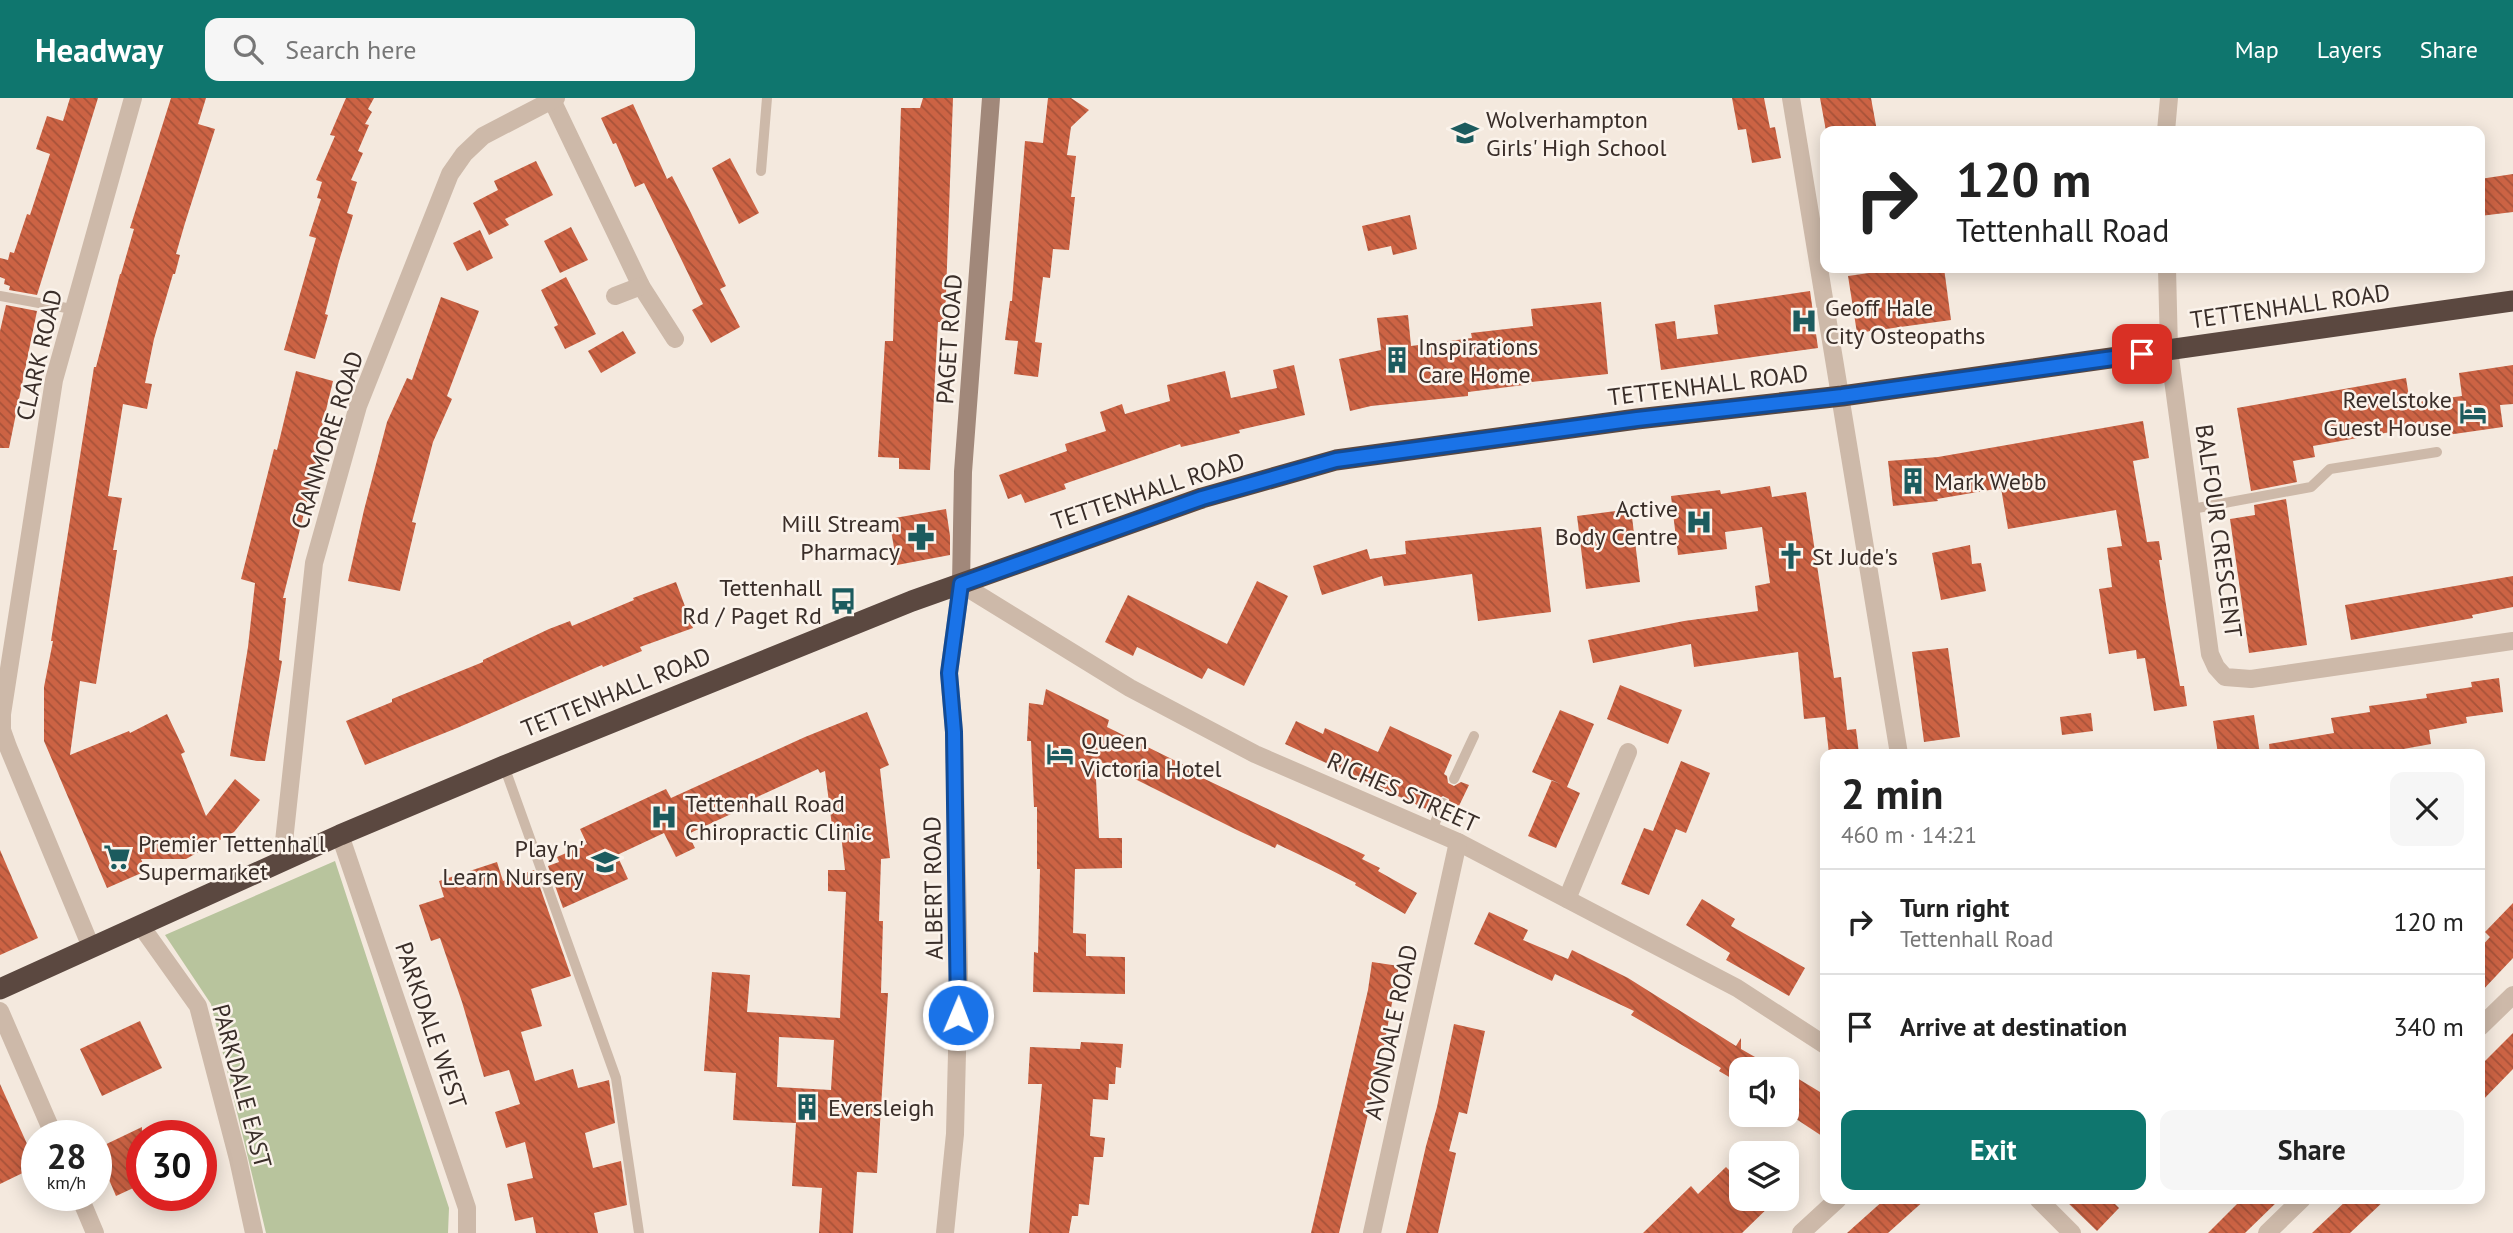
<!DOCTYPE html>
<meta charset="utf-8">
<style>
body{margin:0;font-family:"PT Sans",sans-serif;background:#f6f6f6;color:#222;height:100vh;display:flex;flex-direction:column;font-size:26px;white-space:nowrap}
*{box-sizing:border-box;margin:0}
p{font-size:23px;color:#767676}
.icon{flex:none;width:38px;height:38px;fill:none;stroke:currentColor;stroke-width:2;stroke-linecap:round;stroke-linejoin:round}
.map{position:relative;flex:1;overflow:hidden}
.side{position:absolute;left:1820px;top:651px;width:665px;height:455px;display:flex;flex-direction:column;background:#fff;border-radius:14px;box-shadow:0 4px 18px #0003}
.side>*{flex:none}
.top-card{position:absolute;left:1820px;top:28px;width:665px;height:147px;border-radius:14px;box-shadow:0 4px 18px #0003;background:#fff;color:#222;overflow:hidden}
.buttons{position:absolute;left:1729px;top:959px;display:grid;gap:14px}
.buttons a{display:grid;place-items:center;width:70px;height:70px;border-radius:14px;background:#fff;box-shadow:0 4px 18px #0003;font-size:35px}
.speed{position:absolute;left:21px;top:1022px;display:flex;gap:14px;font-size:35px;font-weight:700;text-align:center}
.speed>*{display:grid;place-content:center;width:91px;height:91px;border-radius:50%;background:#fff;box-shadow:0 4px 18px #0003;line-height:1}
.speed small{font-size:18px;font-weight:400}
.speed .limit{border:10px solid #d22;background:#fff;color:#111}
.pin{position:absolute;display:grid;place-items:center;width:60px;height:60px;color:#fff;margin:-30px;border-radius:14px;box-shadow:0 4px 10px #0006}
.me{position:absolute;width:77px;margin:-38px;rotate:1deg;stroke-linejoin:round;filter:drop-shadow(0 0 5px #0008)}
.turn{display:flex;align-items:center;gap:24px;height:147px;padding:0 21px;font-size:32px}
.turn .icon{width:91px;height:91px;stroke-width:2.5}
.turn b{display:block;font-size:49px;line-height:60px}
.round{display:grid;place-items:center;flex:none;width:74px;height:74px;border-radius:14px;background:#f6f6f6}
.head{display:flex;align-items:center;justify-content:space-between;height:119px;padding:0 21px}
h1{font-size:42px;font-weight:700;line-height:52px}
.button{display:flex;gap:14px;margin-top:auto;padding:14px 21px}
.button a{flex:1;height:80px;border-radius:14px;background:#0f766e;color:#fff;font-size:28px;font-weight:700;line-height:80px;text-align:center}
.button a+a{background:#f6f6f6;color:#222}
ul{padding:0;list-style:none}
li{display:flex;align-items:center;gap:21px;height:105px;padding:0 21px;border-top:2px solid #e0e0e0}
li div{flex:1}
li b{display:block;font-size:26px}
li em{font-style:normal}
header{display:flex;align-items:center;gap:42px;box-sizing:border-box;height:98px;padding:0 35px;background:#0f766e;color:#fff}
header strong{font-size:33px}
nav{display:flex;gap:38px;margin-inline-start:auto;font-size:24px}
.search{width:490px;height:63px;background:#f6f6f6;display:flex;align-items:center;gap:18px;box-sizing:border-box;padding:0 24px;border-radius:14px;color:#767676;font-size:26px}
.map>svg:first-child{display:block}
</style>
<header>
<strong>Headway</strong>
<div class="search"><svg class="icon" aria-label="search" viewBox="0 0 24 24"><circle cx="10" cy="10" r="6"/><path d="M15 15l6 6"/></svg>Search here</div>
<nav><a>Map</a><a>Layers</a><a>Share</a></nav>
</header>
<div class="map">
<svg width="2513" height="1135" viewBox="0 0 2513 1135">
<defs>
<pattern id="building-back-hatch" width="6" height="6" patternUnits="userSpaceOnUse" patternTransform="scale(1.75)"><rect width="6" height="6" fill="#cc6344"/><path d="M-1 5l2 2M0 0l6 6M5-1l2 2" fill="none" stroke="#a75239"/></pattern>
</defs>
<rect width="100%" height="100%" fill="#f4e9de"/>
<polygon fill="#b8c49d" points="335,763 449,1110 448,1135 266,1135 211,906 165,837"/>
<g fill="url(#building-back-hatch)" fill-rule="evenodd">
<polygon points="70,0 98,0 37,197 9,192 10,188 4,186 5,181 0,179 0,160 8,162 10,154 14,155 27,116 30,117 50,56 36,51 47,18 63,23"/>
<polygon points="171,0 206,0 198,26 215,31 185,125 176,156 180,157 175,176 173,176 154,241 145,285 152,286 147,311 123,306 108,398 122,400 113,452 117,452 96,586 80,583 70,657 129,633 130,635 167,616 185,654 181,656 206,718 235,681 260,702 234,734 186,761 141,761 146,773 107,790 44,643 44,589 53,543 51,543 94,269 96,269 120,176 121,176 134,131 130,130"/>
<polygon points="346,0 374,0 368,11 372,14 365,26 369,27 358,53 363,55 351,82 357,84 347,115 353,117 339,163 325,216 328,217 315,261 284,252 316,140 309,138 321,101 317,100 322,84 316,82 335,38 330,37"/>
<polygon points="923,0 953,0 945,224 938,224 930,372 899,371 899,360 878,359 885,243 893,243 901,10 920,10"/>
<polygon points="1048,0 1071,0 1089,12 1071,29 1067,57 1076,58 1071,99 1075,99 1069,152 1053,151 1050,180 1043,179 1035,244 1042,245 1038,279 1014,276 1018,243 1005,242 1010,203 1012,203 1025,43 1043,45"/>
<polygon points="1732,0 1764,0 1770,30 1775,29 1781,60 1752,65 1746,31 1738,32"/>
<polygon points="1820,0 1871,0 1877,33 1826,33"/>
<polygon points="633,6 667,81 672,78 691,115 726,188 720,191 740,229 711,245 692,212 703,206 644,85 635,89 616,45 613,46 601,20"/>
<polygon points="730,60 759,115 739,126 712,70"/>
<polygon points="536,63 553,97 505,121 509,127 489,137 473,105 498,92 494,83"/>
<polygon points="2513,76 2513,114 2480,118 2480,81"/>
<polygon points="1410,117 1417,151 1393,157 1391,148 1368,153 1362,128"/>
<polygon points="571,129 588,162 560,175 544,143"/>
<polygon points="480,132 493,160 467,173 453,145"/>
<polygon points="1904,170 1944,170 1951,222 1857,235 1848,178"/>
<polygon points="566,179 596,236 565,251 554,229 558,227 541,192"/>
<polygon points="1810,193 1818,250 1661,272 1655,226 1675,223 1677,241 1718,236 1714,207"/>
<polygon points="441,199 479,213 447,298 452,301 433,344 412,424 416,425 400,493 348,483 364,412 387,324 407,280 412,282"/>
<polygon points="1601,204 1608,276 1531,284 1531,286 1468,294 1468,298 1371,308 1350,313 1339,261 1381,252 1377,220 1408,217 1411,248 1472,240 1471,235 1533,228 1531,211"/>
<polygon points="6,207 37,213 9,350 0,350 0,233"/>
<polygon points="623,233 636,255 601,275 588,253"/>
<polygon points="1294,267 1305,317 1239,332 1240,335 1211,342 1181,349 1180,346 1064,386 1066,391 1025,405 1021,396 1008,401 999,377 1067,353 1065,346 1106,333 1100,314 1122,306 1125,316 1170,303 1167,287 1225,273 1231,300 1277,290 1273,272"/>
<polygon points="2513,267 2513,306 2500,307 2503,329 2447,337 2446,324 2313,348 2315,359 2293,363 2297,384 2251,393 2237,310 2406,280 2410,305 2462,298 2459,275"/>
<polygon points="296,273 333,283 322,329 325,330 283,500 286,500 279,562 282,563 265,663 257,663 230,658 248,549 255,485 241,481 274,351 277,352"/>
<polygon points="2143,323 2149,360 2133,363 2147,444 2159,443 2162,462 2159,462 2166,507 2180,588 2184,588 2187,608 2154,613 2145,560 2137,561 2136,552 2109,556 2099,491 2112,489 2107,450 2122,448 2116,412 2008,431 2001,390 1937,401 1938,403 1893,408 1888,363 1938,359"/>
<polygon points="1770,388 1772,399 1806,394 1834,580 1841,579 1847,632 1856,631 1859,656 1829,656 1825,619 1804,621 1798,554 1694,569 1691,546 1593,565 1588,542 1684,523 1758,513 1755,488 1770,485 1762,429 1725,434 1727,451 1678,457 1671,398 1720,392 1721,396"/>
<polygon points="2286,401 2307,547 2249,555 2230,421 2255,417 2254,407"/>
<polygon points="946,411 950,438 950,457 897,467 889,421"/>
<polygon points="1631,411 1640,484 1586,491 1577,418"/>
<polygon points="1541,429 1551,514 1478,523 1472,476 1384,488 1382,478 1322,497 1313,468 1367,451 1370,461 1406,456 1405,443"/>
<polygon points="1970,447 1972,466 1981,465 1986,493 1941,502 1932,455"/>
<polygon points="2513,478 2513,509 2472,517 2473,520 2351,542 2345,507"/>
<polygon points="1257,483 1288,498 1244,588 1208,570 1202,581 1137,549 1133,558 1105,544 1128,497 1227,546"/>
<polygon points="676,484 693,530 640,549 642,553 603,569 602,567 457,630 365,667 346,623 392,604 392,601 483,564 483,562 549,531 570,523 572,528 634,502 633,500"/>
<polygon points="1948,550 1960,639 1924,644 1912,554"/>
<polygon points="2499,580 2503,614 2466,619 2467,625 2429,632 2431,646 2398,652 2399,656 2270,656 2269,646 2334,635 2331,620 2370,614 2369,608 2427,600 2426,596 2472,589 2471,584"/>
<polygon points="1620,587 1682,612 1668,646 1607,621"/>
<polygon points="1046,591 1109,622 1107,629 1192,671 1190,674 1365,757 1362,761 1380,770 1378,773 1417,795 1405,816 1355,787 1356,785 1323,768 1277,746 1275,750 1241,734 1095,661 1099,740 1122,740 1122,770 1075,771 1073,835 1086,836 1086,858 1125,859 1125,896 1033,894 1034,854 1038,855 1040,771 1037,771 1037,709 1034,709 1031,643 1027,643 1029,605 1043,607"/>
<polygon points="1560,612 1594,626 1567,689 1580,695 1556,750 1528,738 1552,682 1560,686 1532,674"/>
<path d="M 867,614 L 889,667 L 880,671 L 890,760 L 881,761 L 879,823 L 883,823 L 881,895 L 888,895 L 877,1075 L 857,1074 L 853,1135 L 819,1135 L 822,1090 L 792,1088 L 796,1025 L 733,1022 L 736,975 L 704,973 L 712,874 L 750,877 L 747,914 L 840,920 L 846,794 L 828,793 L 828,772 L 845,772 L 840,727 L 832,728 L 825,673 L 820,675 L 818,671 L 757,699 L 759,703 L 688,736 L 695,750 L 676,759 L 664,735 L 617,757 L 628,781 L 563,810 L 548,768 L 559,764 L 557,759 L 587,746 L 580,731 L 666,691 L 671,700 L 805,639 ZM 779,939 L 834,942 L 831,992 L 777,989 Z"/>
<polygon points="2091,615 2093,633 2062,637 2060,619"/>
<polygon points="2254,617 2260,656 2218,656 2213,623"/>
<polygon points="1296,623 1323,636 1325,630 1378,654 1390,628 1452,657 1444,676 1447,678 1448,685 1454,688 1461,684 1469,687 1457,712 1450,708 1449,701 1443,698 1436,702 1431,700 1426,711 1285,646"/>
<polygon points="1681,663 1710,675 1686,735 1676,731 1649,797 1621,786 1644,730 1653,733"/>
<polygon points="0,752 38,840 0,857"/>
<polygon points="497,764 503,783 534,772 571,878 531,891 542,928 521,934 535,983 573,971 578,990 609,982 615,1025 585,1035 593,1070 621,1063 627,1107 594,1115 598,1135 536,1135 533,1119 515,1123 507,1086 533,1080 525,1044 506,1050 495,1014 520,1006 509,972 484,979 462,904 440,840 431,843 419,807 444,799 439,783"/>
<polygon points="1702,801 1735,821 1731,828 1805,870 1789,898 1726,862 1730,855 1686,827"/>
<polygon points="2513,805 2513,860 2480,895 2480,850 2490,839 2485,834"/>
<polygon points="1489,814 1528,832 1523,842 1568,861 1572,852 1628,880 1736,948 1741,940 1741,951 1776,971 1741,971 1741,986 1719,973 1721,970 1631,917 1634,913 1555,876 1552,883 1474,846"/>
<polygon points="1372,864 1399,868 1382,958 1339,1135 1311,1135 1368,892"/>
<polygon points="140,923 162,970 102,998 80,951"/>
<polygon points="1454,926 1485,933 1467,1016 1459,1014 1449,1053 1456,1055 1438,1135 1406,1135 1426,1048 1437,1009"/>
<polygon points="2513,935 2513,971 2480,1005 2480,968"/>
<polygon points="1081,944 1123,946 1121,970 1116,969 1115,986 1109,986 1108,1002 1093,1001 1090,1038 1105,1040 1103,1059 1094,1059 1089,1107 1079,1106 1078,1118 1072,1118 1069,1135 1029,1135 1042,986 1028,986 1030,949 1080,951"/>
<polygon points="1787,974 1825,997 1825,1040 1787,1015"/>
<polygon points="0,986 37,1068 0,1086"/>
<polygon points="142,1029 142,1086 116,1098 96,1051"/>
<polygon points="1726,1069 1741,1084 1741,1101 1777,1101 1742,1135 1643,1135 1691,1088 1698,1096"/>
<polygon points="1885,1101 1926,1101 1888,1135 1847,1135"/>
<polygon points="2064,1101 2110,1101 2119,1110 2097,1133"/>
<polygon points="2242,1101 2280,1101 2245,1135 2208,1135"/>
<polygon points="2348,1101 2386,1101 2350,1135 2312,1135"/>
</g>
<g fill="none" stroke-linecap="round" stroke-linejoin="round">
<g stroke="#cdb9a9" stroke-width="10">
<polyline points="761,73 767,0"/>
<polyline points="0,198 72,211"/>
<polyline points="2192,411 2311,389 2330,371 2437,354"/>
<polyline points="504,668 616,980 639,1135"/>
<polyline points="1454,681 1474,638"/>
<polyline points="1432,732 1443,705"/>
</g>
<g stroke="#cdb9a9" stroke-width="18">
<polyline points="1791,0 1899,656"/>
<polyline points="552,2 641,188 675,241"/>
<polyline points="2166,33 2169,0"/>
<polyline points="2167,170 2169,252 2210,556 2216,569 2225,579 2251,581 2513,543"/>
<polyline points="615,198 641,188"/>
<polyline points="340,737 467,1110 467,1135"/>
<polyline points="282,762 314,465 358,308 450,76 464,56 483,38 556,0"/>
<polyline points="1567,801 1628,654"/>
<polyline points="141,828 198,908 238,1061 254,1135"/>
<polyline points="91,849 8,649 2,632 2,616 54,282 133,0"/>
<polyline points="0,913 54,1038"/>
<polyline points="2480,929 2513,897"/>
<polyline points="79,1097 95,1135"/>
<polyline points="2038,1101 2072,1135"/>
<polyline points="945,1135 955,1036 959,873 954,634 949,575 961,486 1130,590 1255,656 1458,744 1737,890 1825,947"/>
<polyline points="1372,1135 1458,744"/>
<polyline points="1801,1135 1838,1101"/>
<polyline points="2267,1135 2302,1101"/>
</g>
<polyline stroke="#a1887a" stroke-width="18" points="961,486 963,374 991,0"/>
<polyline stroke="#5b4840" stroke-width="21" points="0,891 340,737 504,668 912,503 1202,400 1336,362 1637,321 1842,298 2513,203"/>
</g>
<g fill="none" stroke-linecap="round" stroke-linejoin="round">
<defs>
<polyline id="route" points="958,917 954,634 949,575 961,486 1202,400 1336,362 1637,321 1842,298 2142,256"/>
</defs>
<use href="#route" stroke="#114b97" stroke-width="18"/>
<use href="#route" stroke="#1a73e8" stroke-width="12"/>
</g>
<defs>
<symbol id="school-bare" viewBox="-9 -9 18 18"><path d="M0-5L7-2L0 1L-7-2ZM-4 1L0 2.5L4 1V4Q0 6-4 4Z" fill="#1c5b5e" stroke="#fbf3eb" stroke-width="2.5" paint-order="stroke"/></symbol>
<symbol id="hospital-bare" viewBox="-9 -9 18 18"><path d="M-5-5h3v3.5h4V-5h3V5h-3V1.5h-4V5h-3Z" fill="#1c5b5e" stroke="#fbf3eb" stroke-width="2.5" paint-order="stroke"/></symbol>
<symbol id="building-bare" viewBox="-9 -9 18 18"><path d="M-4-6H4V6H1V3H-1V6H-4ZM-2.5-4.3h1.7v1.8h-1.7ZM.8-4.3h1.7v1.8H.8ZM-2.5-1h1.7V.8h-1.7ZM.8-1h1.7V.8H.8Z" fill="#1c5b5e" stroke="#fbf3eb" stroke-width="2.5" paint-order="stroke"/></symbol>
<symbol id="hotel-bare" viewBox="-9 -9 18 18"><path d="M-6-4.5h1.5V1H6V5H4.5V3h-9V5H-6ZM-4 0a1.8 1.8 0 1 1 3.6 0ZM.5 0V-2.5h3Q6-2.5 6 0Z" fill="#1c5b5e" stroke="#fbf3eb" stroke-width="2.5" paint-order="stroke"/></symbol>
<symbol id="pharmacy-bare" viewBox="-9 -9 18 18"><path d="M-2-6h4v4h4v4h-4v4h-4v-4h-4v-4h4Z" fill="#1c5b5e" stroke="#fbf3eb" stroke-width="2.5" paint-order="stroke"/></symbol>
<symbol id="church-bare" viewBox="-9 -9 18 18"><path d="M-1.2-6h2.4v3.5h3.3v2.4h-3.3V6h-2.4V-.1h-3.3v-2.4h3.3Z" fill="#1c5b5e" stroke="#fbf3eb" stroke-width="2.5" paint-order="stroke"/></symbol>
<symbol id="bus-bare" viewBox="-9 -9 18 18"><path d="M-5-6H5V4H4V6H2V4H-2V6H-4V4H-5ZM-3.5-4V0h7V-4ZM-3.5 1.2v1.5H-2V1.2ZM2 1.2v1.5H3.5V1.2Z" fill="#1c5b5e" stroke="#fbf3eb" stroke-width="2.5" paint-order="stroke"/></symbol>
<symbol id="supermarket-bare" viewBox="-9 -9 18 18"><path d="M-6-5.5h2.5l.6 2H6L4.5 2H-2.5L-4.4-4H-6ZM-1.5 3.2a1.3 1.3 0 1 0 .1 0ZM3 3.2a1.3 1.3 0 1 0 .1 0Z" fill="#1c5b5e" stroke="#fbf3eb" stroke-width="2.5" paint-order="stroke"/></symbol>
</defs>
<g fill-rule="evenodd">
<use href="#school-bare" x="1446" y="16" width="38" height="38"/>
<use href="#hospital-bare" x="1785" y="204" width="38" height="38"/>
<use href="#building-bare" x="1378" y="243" width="38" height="38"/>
<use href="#hotel-bare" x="2454" y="296" width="38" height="38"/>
<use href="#building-bare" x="1894" y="364" width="38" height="38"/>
<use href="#hospital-bare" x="1680" y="405" width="38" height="38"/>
<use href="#pharmacy-bare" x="902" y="420" width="38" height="38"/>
<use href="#church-bare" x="1772" y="439" width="38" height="38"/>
<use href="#bus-bare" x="824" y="484" width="38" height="38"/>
<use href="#hotel-bare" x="1041" y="637" width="38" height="38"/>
<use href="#hospital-bare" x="645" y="700" width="38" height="38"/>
<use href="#supermarket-bare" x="98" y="740" width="38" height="38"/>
<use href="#school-bare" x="586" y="745" width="38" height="38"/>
<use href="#building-bare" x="788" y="990" width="38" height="38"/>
</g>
<g text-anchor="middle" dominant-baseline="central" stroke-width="5" stroke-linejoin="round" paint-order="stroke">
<g font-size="24" fill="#3a2e29" stroke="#fbf3eb" text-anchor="start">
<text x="1486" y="21">Wolverhampton<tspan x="1486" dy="28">Girls' High School</tspan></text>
<text x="1825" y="209">Geoff Hale<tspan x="1825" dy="28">City Osteopaths</tspan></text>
<text x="1418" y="248">Inspirations<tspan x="1418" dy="28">Care Home</tspan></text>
<text x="2452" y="301" text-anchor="end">Revelstoke<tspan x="2452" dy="28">Guest House</tspan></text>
<text x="1934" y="383">Mark Webb</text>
<text x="1678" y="410" text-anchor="end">Active<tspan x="1678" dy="28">Body Centre</tspan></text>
<text x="900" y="425" text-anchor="end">Mill Stream<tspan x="900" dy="28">Pharmacy</tspan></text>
<text x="1812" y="458">St Jude's</text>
<text x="822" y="489" text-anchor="end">Tettenhall<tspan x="822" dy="28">Rd / Paget Rd</tspan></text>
<text x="1081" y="642">Queen<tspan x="1081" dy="28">Victoria Hotel</tspan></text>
<text x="685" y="705">Tettenhall Road<tspan x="685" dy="28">Chiropractic Clinic</tspan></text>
<text x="138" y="745">Premier Tettenhall<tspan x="138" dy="28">Supermarket</tspan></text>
<text x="584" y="750" text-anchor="end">Play 'n'<tspan x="584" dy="28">Learn Nursery</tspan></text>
<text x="828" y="1009">Eversleigh</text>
</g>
<g font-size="24" fill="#3a2e29" stroke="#fbf3eb">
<text transform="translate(2290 208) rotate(-8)">TETTENHALL ROAD</text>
<text transform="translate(949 241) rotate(-86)">PAGET ROAD</text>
<text transform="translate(39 257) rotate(-77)">CLARK ROAD</text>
<text transform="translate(1708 287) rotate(-7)">TETTENHALL ROAD</text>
<text transform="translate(327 342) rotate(-72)">CRANMORE ROAD</text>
<text transform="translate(1148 393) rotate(-18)">TETTENHALL ROAD</text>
<text transform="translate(2219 433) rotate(82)">BALFOUR CRESCENT</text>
<text transform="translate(616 594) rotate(-22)">TETTENHALL ROAD</text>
<text transform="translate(1403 694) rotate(24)">RICHES STREET</text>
<text transform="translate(933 790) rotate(-91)">ALBERT ROAD</text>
<text transform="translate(431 927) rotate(71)">PARKDALE WEST</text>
<text transform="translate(1391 934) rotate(-78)">AVONDALE ROAD</text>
<text transform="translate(242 988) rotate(75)">PARKDALE EAST</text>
</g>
</g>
</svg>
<div class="buttons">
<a><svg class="icon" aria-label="sound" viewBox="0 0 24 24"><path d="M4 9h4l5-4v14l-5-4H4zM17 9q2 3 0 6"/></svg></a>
<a><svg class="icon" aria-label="layers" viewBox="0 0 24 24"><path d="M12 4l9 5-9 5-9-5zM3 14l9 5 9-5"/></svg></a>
</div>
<div class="speed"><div>28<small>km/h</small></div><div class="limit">30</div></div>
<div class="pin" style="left:2142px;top:256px;background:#d93025"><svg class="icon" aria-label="arrive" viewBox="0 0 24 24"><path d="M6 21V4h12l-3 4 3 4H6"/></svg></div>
<svg class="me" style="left:958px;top:917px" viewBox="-20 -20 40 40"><circle r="17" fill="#1a73e8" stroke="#fff" stroke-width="3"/><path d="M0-11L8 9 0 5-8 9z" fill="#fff"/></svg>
<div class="top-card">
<div class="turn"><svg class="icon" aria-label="right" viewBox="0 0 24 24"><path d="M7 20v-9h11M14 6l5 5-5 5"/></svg><div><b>120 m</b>Tettenhall Road</div></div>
</div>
<section class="side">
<div class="head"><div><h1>2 min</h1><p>460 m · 14:21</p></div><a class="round"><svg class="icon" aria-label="close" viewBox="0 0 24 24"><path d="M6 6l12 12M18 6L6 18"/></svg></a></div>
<ul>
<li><svg class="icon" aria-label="right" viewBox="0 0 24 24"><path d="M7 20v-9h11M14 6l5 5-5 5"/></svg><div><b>Turn right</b><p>Tettenhall Road</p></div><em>120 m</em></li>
<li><svg class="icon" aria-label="arrive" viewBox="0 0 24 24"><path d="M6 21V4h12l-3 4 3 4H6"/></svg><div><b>Arrive at destination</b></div><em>340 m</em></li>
</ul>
<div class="button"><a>Exit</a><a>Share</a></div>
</section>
</div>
